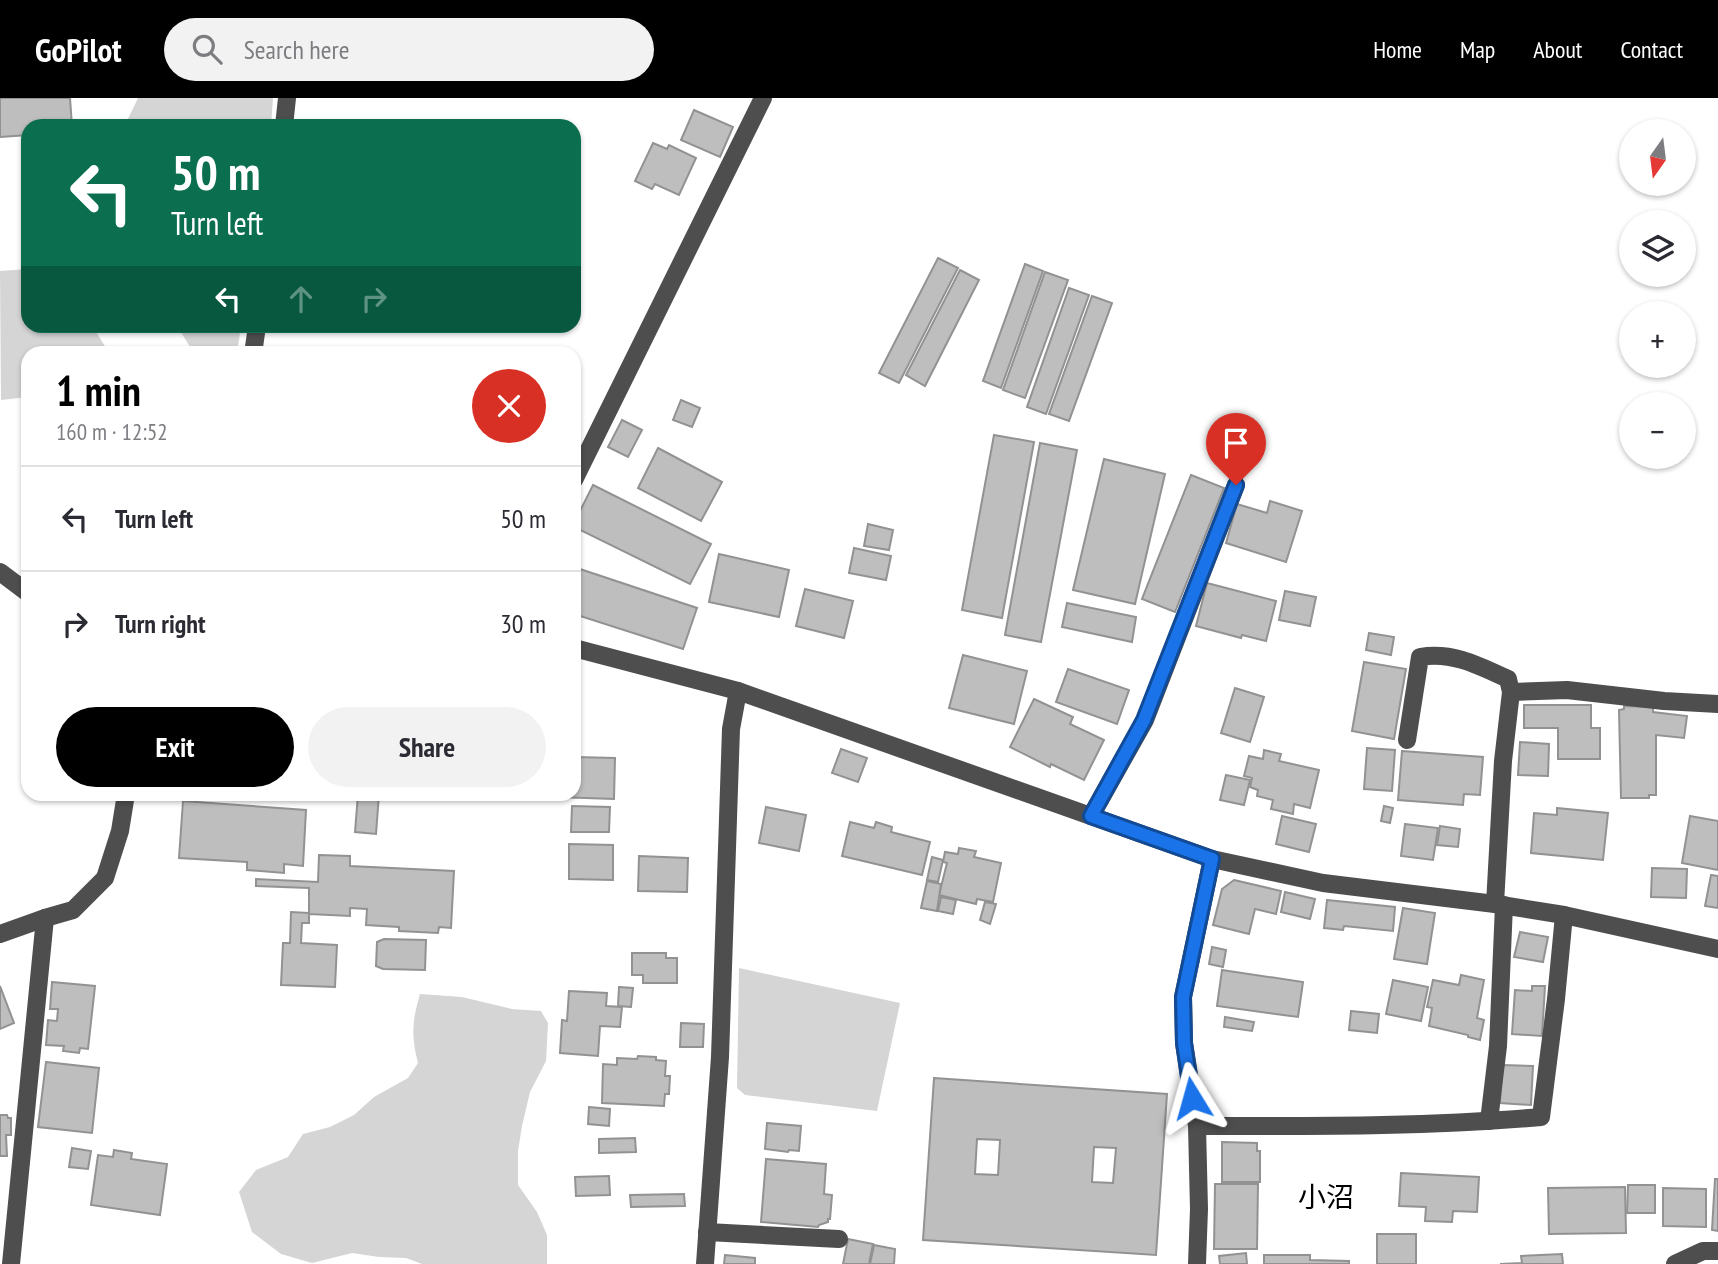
<!DOCTYPE html>
<meta charset="utf-8">
<style>
body{margin:0;font-family:"PT Sans Narrow","Noto Sans JP",sans-serif;background:#f2f2f3;color:#2b2b33;height:100vh;display:flex;flex-direction:column;font-size:26px;white-space:nowrap}
*{box-sizing:border-box;margin:0}
p{font-size:23px;color:#7c7c81}
.icon{flex:none;width:38px;height:38px;fill:none;stroke:currentColor;stroke-width:2;stroke-linecap:round;stroke-linejoin:round}
.map{position:relative;flex:1;overflow:hidden}
.sheet{position:absolute;left:21px;top:248px;width:560px;height:455px;display:flex;flex-direction:column;background:#fff;border-radius:21px;box-shadow:0 2px 5px #0004}
.sheet>*{flex:none}
.hud{position:absolute;left:21px;top:21px;width:560px;height:214px;border-radius:21px;box-shadow:0 2px 5px #0004;background:#0b6e4f;color:#fff;overflow:hidden}
.needle{width:46px;rotate:194deg}
.fabs{position:absolute;left:1619px;top:21px;display:grid;gap:14px}
.fabs a{display:grid;place-items:center;width:77px;height:77px;border-radius:50%;background:#fff;box-shadow:0 2px 5px #0004;font-size:35px}
.pin{position:absolute;display:grid;place-items:center;width:60px;height:60px;color:#fff;margin:-72px -30px;border-radius:50% 50% 50% 0;rotate:-45deg;box-shadow:0 0 7px #0007}
.pin .icon{rotate:45deg}
.me{position:absolute;width:77px;margin:-38px;rotate:352deg;stroke-linejoin:round;filter:drop-shadow(0 0 5px #0008)}
.turn{display:flex;align-items:center;gap:24px;height:147px;padding:0 35px;font-size:32px}
.turn .icon{width:91px;height:91px;stroke-width:2.5}
.turn b{display:block;font-size:49px;line-height:60px}
.lanes{display:flex;align-items:center;height:66px;padding:0 35px;background:#0003;justify-content:center;gap:35px;direction:ltr}
.lanes .off{opacity:.35}
.round{display:grid;place-items:center;flex:none;width:74px;height:74px;border-radius:37px;background:#f2f2f3}
.overview{display:flex;align-items:center;justify-content:space-between;height:119px;padding:0 35px}
h1{font-size:42px;font-weight:700;line-height:52px;color:#000}
.primary-button{display:flex;gap:14px;margin-top:auto;padding:14px 35px}
.primary-button a{flex:1;height:80px;border-radius:42px;background:#000;color:#fff;font-size:28px;font-weight:700;line-height:80px;text-align:center}
.primary-button a+a{background:#f2f2f3;color:#2b2b33}
ul{padding:0;list-style:none}
li{display:flex;align-items:center;gap:21px;height:105px;padding:0 35px;border-top:2px solid #e1e1e2}
li div{flex:1}
li b{display:block;font-size:26px}
li em{font-style:normal}
header{display:flex;align-items:center;gap:42px;box-sizing:border-box;height:98px;padding:0 35px;background:#000;color:#fff}
header strong{font-size:33px}
nav{display:flex;gap:38px;margin-inline-start:auto;font-size:24px}
.search{width:490px;height:63px;background:#f2f2f3;display:flex;align-items:center;gap:18px;box-sizing:border-box;padding:0 24px;border-radius:38px;color:#7c7c81;font-size:26px}
.map>svg:first-child{display:block}
</style>
<header>
<strong>GoPilot</strong>
<div class="search"><svg class="icon" aria-label="search" viewBox="0 0 24 24"><circle cx="10" cy="10" r="6"/><path d="M15 15l6 6"/></svg>Search here</div>
<nav><a>Home</a><a>Map</a><a>About</a><a>Contact</a></nav>
</header>
<div class="map">
<svg width="1718" height="1166" viewBox="0 0 1718 1166">
<rect width="100%" height="100%" fill="#fff"/>
<g fill="#d5d5d5">
<polygon points="138,0 273,0 271,28 95,28 126,25"/>
<polygon points="28,171 28,228 102,228 95,232 109,255 28,256 28,299 1,302 0,173"/>
<polygon points="177,228 241,228 237,255 194,255"/>
<polygon points="739,870 900,905 877,1013 745,997 737,990"/>
<path d="M 420,896 L 462,899 L 512,911 L 541,913 L 548,925 L 546,963 L 530,994 L 522,1028 L 518,1053 L 518,1087 L 537,1114 L 547,1137 L 547,1166 L 422,1166 L 406,1160 L 379,1159 L 352,1155 L 312,1165 L 281,1156 L 252,1134 L 239,1094 L 256,1072 L 288,1059 L 303,1036 L 330,1029 L 354,1017 L 374,999 L 408,980 L 418,965 C 411,937 412,924 420,896 Z"/>
</g>
<g fill="#bebebe" stroke="#929292" stroke-width="2" fill-rule="evenodd">
<polygon points="0,0 70,0 72,28 28,28 28,37 0,39"/>
<polygon points="694,12 733,29 720,59 681,42"/>
<polygon points="653,45 667,51 669,47 696,60 679,97 655,86 652,91 635,83"/>
<polygon points="938,160 958,170 899,285 879,275"/>
<polygon points="1025,166 1043,173 1001,290 983,283"/>
<polygon points="960,172 979,182 925,288 906,277"/>
<polygon points="1045,174 1068,182 1025,300 1003,292"/>
<polygon points="1069,190 1089,197 1046,316 1027,309"/>
<polygon points="1092,198 1112,205 1069,323 1049,316"/>
<polygon points="681,302 700,310 692,329 673,322"/>
<polygon points="622,322 642,332 628,359 608,349"/>
<polygon points="994,337 1034,344 1002,520 962,512"/>
<polygon points="1040,345 1077,352 1041,544 1005,537"/>
<polygon points="658,350 722,384 701,423 638,390"/>
<polygon points="1104,361 1165,376 1135,506 1073,492"/>
<polygon points="1191,377 1224,390 1175,514 1142,501"/>
<polygon points="593,387 711,446 690,486 574,429 574,425"/>
<polygon points="1270,403 1302,413 1286,464 1226,445 1237,406 1267,415"/>
<polygon points="868,426 893,432 889,452 864,448"/>
<polygon points="854,450 891,458 886,482 849,475"/>
<polygon points="719,456 789,472 779,519 709,504"/>
<polygon points="574,469 697,510 683,551 574,516"/>
<polygon points="1207,485 1276,503 1266,543 1242,537 1241,540 1196,528"/>
<polygon points="805,491 853,503 844,540 796,528"/>
<polygon points="1285,493 1316,499 1310,528 1279,522"/>
<polygon points="1067,505 1136,519 1132,544 1062,529"/>
<polygon points="1369,535 1394,539 1391,557 1366,552"/>
<polygon points="963,557 1027,573 1014,626 949,610"/>
<polygon points="1364,564 1406,571 1394,641 1352,633"/>
<polygon points="1068,571 1129,592 1117,626 1056,604"/>
<polygon points="1235,590 1264,599 1250,644 1221,635"/>
<polygon points="1034,601 1073,619 1070,626 1104,642 1084,682 1051,666 1050,669 1010,649"/>
<polygon points="1524,607 1591,607 1591,630 1600,630 1600,661 1558,661 1558,630 1524,630"/>
<polygon points="1624,608 1653,609 1653,614 1687,618 1684,640 1656,637 1656,697 1649,697 1649,700 1621,700 1619,612 1624,611"/>
<polygon points="1520,644 1549,646 1548,678 1518,677"/>
<polygon points="1367,650 1395,652 1392,693 1364,691"/>
<polygon points="841,651 867,660 858,684 832,675"/>
<polygon points="1264,652 1281,656 1279,663 1319,672 1310,710 1294,706 1293,716 1271,711 1273,702 1257,698 1258,692 1250,689 1252,680 1244,678 1249,658 1263,661"/>
<polygon points="1402,653 1483,659 1480,697 1464,696 1463,707 1398,702"/>
<polygon points="574,659 615,660 614,701 556,699 556,696 574,696"/>
<polygon points="1226,677 1250,682 1244,707 1220,702"/>
<polygon points="358,696 379,696 376,736 355,734"/>
<polygon points="183,703 306,712 303,768 284,766 284,775 247,772 247,764 179,760"/>
<polygon points="572,708 610,709 609,734 571,734"/>
<polygon points="1384,708 1393,710 1390,725 1381,723"/>
<polygon points="766,709 806,717 799,753 759,745"/>
<polygon points="1557,710 1608,715 1603,762 1531,755 1534,715 1557,717"/>
<polygon points="1282,718 1316,726 1309,754 1276,746"/>
<polygon points="1690,718 1718,723 1718,772 1682,765"/>
<polygon points="850,724 874,730 876,724 892,729 891,734 930,744 922,777 842,758"/>
<polygon points="1405,726 1438,730 1433,762 1401,758"/>
<polygon points="1440,728 1460,731 1458,749 1437,747"/>
<polygon points="569,746 613,747 613,782 569,781"/>
<polygon points="959,750 976,753 974,759 1001,765 993,804 977,801 976,806 939,797 947,765 943,764 945,754 958,756"/>
<polygon points="319,757 350,758 350,768 454,773 451,830 439,829 438,835 399,833 399,829 366,827 367,811 350,810 350,818 309,816 309,825 302,825 301,845 337,847 335,889 281,887 283,845 290,845 291,814 309,815 309,790 256,788 256,781 318,784"/>
<polygon points="639,758 688,760 687,794 638,793"/>
<polygon points="932,759 943,762 938,784 927,782"/>
<polygon points="1652,770 1687,771 1686,800 1651,799"/>
<polygon points="1711,777 1718,778 1718,810 1705,808"/>
<polygon points="1234,782 1281,793 1276,816 1255,811 1249,836 1213,827 1222,791"/>
<polygon points="927,783 941,786 937,813 921,810"/>
<polygon points="1285,794 1315,801 1310,821 1281,814"/>
<polygon points="941,799 956,802 953,816 938,813"/>
<polygon points="1327,802 1395,809 1393,833 1344,828 1343,832 1324,830"/>
<polygon points="985,804 996,806 990,826 980,822"/>
<polygon points="1403,810 1435,815 1427,866 1394,861"/>
<polygon points="1520,834 1548,839 1543,864 1514,859"/>
<polygon points="384,841 426,842 425,872 383,871 376,868 377,844"/>
<polygon points="1212,849 1226,852 1223,869 1209,866"/>
<polygon points="632,855 666,855 666,860 677,860 677,885 643,885 643,877 632,877"/>
<polygon points="1222,872 1303,884 1298,919 1217,908"/>
<polygon points="1461,877 1484,882 1477,920 1484,922 1480,942 1468,939 1468,937 1429,928 1432,910 1427,909 1433,882 1459,887"/>
<polygon points="1393,882 1428,889 1421,923 1386,916"/>
<polygon points="52,884 95,888 88,951 80,950 79,955 63,953 64,948 46,947 48,922 57,923 58,911 50,911"/>
<polygon points="0,888 14,925 0,931"/>
<polygon points="1532,888 1545,888 1542,938 1512,936 1515,892 1532,893"/>
<polygon points="619,889 633,890 631,909 618,908"/>
<polygon points="569,893 607,895 606,908 622,909 620,929 600,928 598,958 560,955 562,922 567,923"/>
<polygon points="1351,913 1379,916 1377,935 1349,932"/>
<polygon points="1225,919 1254,924 1252,933 1224,929"/>
<polygon points="681,925 704,926 703,949 680,949"/>
<polygon points="638,958 656,959 656,962 666,963 665,978 670,978 669,996 665,996 664,1008 602,1005 603,966 617,967 617,960 637,961"/>
<polygon points="46,964 99,970 92,1035 38,1029"/>
<polygon points="1502,967 1533,968 1531,1007 1500,1005"/>
<path d="M 934,980 L 1167,996 L 1156,1157 L 923,1142 ZM 977,1041 L 1000,1042 L 998,1077 L 975,1076 ZM 1094,1049 L 1116,1050 L 1113,1085 L 1092,1084 Z"/>
<polygon points="589,1009 610,1011 609,1028 588,1026"/>
<polygon points="0,1017 7,1017 8,1020 11,1020 11,1037 6,1037 7,1058 0,1058"/>
<polygon points="767,1025 801,1028 799,1053 789,1052 788,1054 765,1051"/>
<polygon points="635,1040 636,1054 599,1055 599,1041"/>
<polygon points="1222,1044 1257,1045 1257,1053 1260,1053 1260,1084 1222,1084"/>
<polygon points="72,1050 91,1053 88,1071 69,1069"/>
<polygon points="114,1052 132,1055 131,1061 167,1066 160,1117 91,1107 98,1057 113,1059"/>
<polygon points="766,1061 826,1066 824,1096 832,1097 830,1121 828,1121 828,1124 819,1127 818,1129 761,1124"/>
<polygon points="1401,1075 1479,1079 1477,1114 1453,1113 1452,1124 1425,1123 1426,1109 1399,1108"/>
<polygon points="609,1078 610,1097 576,1098 575,1079"/>
<polygon points="1715,1081 1718,1081 1718,1133 1712,1132"/>
<polygon points="1215,1086 1258,1086 1257,1151 1214,1151"/>
<polygon points="1628,1087 1655,1087 1655,1115 1627,1115"/>
<polygon points="1625,1089 1626,1135 1549,1136 1548,1090"/>
<polygon points="1663,1090 1706,1091 1706,1129 1663,1128"/>
<polygon points="684,1096 685,1108 631,1109 630,1097"/>
<rect x="1377" y="1136" width="39" height="30"/>
<polygon points="848,1141 873,1146 869,1166 843,1166"/>
<polygon points="874,1147 895,1151 894,1166 870,1166"/>
<polygon points="1246,1155 1247,1166 1220,1166 1219,1158"/>
<polygon points="1562,1156 1563,1166 1500,1166 1522,1165 1521,1158"/>
<polygon points="725,1157 755,1160 755,1166 724,1166"/>
<polygon points="1264,1157 1310,1157 1310,1162 1349,1163 1349,1166 1264,1166"/>
</g>
<g fill="none" stroke-linecap="round" stroke-linejoin="round">
<g stroke="#4e4e4e" stroke-width="18">
<polyline points="284,28 287,0"/>
<polyline points="253,256 257,228"/>
<polyline points="574,382 763,0"/>
<polyline points="0,474 28,495"/>
<polyline points="574,550 738,593 1212,761 1323,785 1495,806 1564,817 1718,851"/>
<polyline points="1511,594 1567,592 1664,603 1718,606"/>
<path d="M 1407,642 L 1420,559 C 1452,553 1480,568 1508,581 L 1511,594 L 1503,663 L 1495,806"/>
<polyline points="1091,718 1145,622 1236,387"/>
<polyline points="0,836 45,820 73,812 105,780 120,733 126,696"/>
<polyline points="1489,1023 1498,948 1504,807"/>
<path d="M 1197,1028 C 1311,1028 1426,1029 1541,1019 L 1556,901 L 1564,817"/>
<polyline points="707,1134 839,1141"/>
<polyline points="11,1166 45,820"/>
<polyline points="705,1166 720,959 731,631 738,593"/>
<polyline points="1197,1166 1199,1111 1197,1028 1184,945 1183,899 1212,761"/>
<polyline points="1675,1166 1703,1153 1718,1153"/>
</g>
</g>
<g fill="none" stroke-linecap="round" stroke-linejoin="round">
<defs>
<polyline id="route" points="1192,1000 1184,945 1183,899 1212,761 1091,718 1144,622 1236,387"/>
</defs>
<use href="#route" stroke="#114b97" stroke-width="18"/>
<use href="#route" stroke="#1a73e8" stroke-width="12"/>
</g>
<g text-anchor="middle" dominant-baseline="central" stroke-width="5" stroke-linejoin="round" paint-order="stroke">
<g font-size="28" fill="#000" stroke="#fff">
<text x="1326" y="1098">小沼</text>
</g>
</g>
</svg>
<div class="fabs">
<a><svg class="needle" viewBox="-14 -14 28 28"><path d="M0-13l5 13h-10z" fill="#e53935"/><path d="M0 13l5-13h-10z" fill="#7c7c81"/></svg></a>
<a><svg class="icon" aria-label="layers" viewBox="0 0 24 24"><path d="M12 4l9 5-9 5-9-5zM3 14l9 5 9-5"/></svg></a>
<a>+</a>
<a>−</a>
</div>
<div class="pin" style="left:1236px;top:387px;background:#d93025"><svg class="icon" aria-label="arrive" viewBox="0 0 24 24"><path d="M6 21V4h12l-3 4 3 4H6"/></svg></div>
<svg class="me" style="left:1192px;top:1000px" viewBox="-20 -20 40 40"><path d="M0-17L14 15 0 8-14 15z" fill="#1a73e8" stroke="#fff" stroke-width="4"/></svg>
<div class="hud">
<div class="turn"><svg class="icon" aria-label="left" viewBox="0 0 24 24"><path d="M17 20v-9H6M10 6l-5 5 5 5"/></svg><div><b>50 m</b>Turn left</div></div>
<div class="lanes"><svg class="icon" aria-label="left" viewBox="0 0 24 24"><path d="M17 20v-9H6M10 6l-5 5 5 5"/></svg><svg class="icon off" aria-label="ahead" viewBox="0 0 24 24"><path d="M12 20V5M6 11l6-6 6 6"/></svg><svg class="icon off" aria-label="right" viewBox="0 0 24 24"><path d="M7 20v-9h11M14 6l5 5-5 5"/></svg></div>
</div>
<section class="sheet">
<div class="overview"><div><h1>1 min</h1><p>160 m · 12:52</p></div><a class="round" style="background:#d93025;color:#fff"><svg class="icon" aria-label="close" viewBox="0 0 24 24"><path d="M6 6l12 12M18 6L6 18"/></svg></a></div>
<ul>
<li><svg class="icon" aria-label="left" viewBox="0 0 24 24"><path d="M17 20v-9H6M10 6l-5 5 5 5"/></svg><div><b>Turn left</b></div><em>50 m</em></li>
<li><svg class="icon" aria-label="right" viewBox="0 0 24 24"><path d="M7 20v-9h11M14 6l5 5-5 5"/></svg><div><b>Turn right</b></div><em>30 m</em></li>
</ul>
<div class="primary-button"><a>Exit</a><a>Share</a></div>
</section>
</div>
